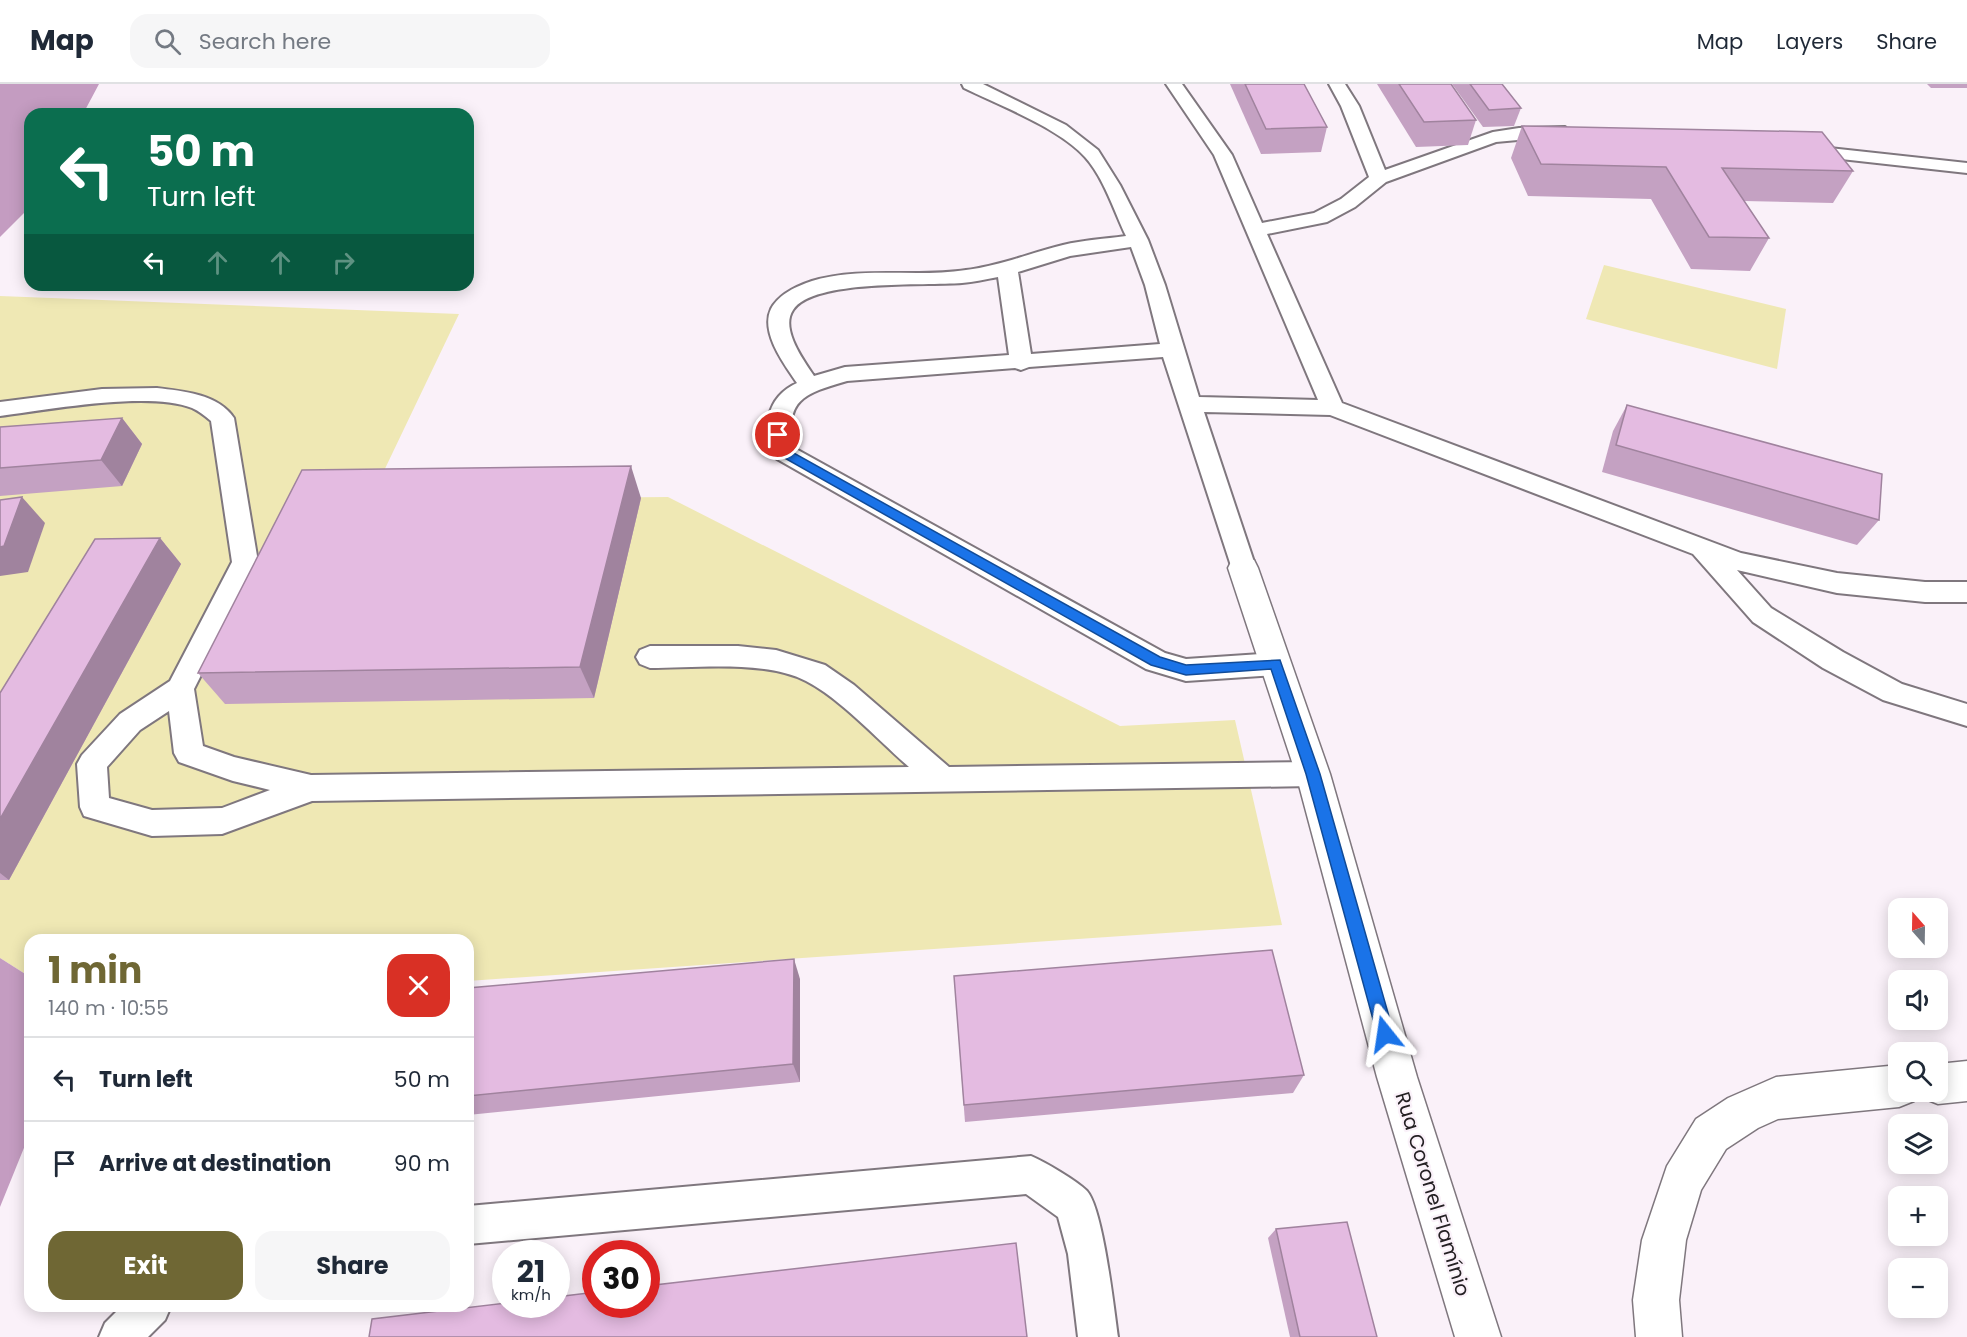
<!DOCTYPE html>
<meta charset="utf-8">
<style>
body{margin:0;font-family:Poppins,sans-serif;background:#f6f6f7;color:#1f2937;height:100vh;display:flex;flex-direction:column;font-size:22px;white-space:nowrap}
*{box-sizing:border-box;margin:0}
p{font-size:20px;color:#747a83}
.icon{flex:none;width:33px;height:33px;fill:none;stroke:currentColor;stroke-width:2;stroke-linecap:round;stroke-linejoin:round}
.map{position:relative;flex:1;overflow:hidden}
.side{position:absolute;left:24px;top:850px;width:450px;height:378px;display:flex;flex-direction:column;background:#fff;border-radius:18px;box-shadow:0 3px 15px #0003}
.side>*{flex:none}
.hud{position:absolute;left:24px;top:24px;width:450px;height:183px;border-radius:18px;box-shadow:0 3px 15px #0003;background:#0b6e4f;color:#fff;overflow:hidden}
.needle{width:39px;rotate:340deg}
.buttons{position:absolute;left:1888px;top:814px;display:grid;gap:12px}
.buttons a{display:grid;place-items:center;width:60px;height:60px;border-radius:12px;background:#fff;box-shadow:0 3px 15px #0003;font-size:30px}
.speed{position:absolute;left:492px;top:1156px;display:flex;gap:12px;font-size:30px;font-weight:700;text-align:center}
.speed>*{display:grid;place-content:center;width:78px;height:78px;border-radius:50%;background:#fff;box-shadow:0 3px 15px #0003;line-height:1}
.speed small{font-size:15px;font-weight:400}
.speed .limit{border:9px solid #d22;background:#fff;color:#111}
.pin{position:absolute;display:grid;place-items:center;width:51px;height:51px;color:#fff;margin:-26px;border:3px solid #fff;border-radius:50%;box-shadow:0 2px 6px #0007}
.me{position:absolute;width:66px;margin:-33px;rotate:345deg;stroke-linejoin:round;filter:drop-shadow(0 0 4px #0008)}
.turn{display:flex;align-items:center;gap:21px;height:126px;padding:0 24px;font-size:27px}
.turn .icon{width:78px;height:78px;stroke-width:2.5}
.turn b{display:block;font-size:42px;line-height:51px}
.lanes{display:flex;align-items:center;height:57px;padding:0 24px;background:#0003;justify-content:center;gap:30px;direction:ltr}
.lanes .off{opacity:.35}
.round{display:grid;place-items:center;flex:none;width:63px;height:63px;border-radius:18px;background:#f6f6f7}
.headline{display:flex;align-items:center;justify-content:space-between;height:102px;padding:0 24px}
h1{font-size:36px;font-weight:700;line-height:45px;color:#6f6734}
.button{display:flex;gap:12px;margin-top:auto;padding:12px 24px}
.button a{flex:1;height:69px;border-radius:18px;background:#6f6734;color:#fff;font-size:24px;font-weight:700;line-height:69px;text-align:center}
.button a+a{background:#f6f6f7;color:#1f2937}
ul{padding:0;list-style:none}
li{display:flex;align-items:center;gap:18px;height:84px;padding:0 24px;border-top:2px solid #e0e1e3}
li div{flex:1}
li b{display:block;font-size:22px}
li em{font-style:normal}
header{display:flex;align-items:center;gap:36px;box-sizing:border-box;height:84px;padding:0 30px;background:#fff;border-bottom:2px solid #e0e1e3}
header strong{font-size:28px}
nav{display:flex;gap:33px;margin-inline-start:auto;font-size:21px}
.search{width:420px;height:54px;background:#f6f6f7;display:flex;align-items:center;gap:15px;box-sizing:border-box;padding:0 21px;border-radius:18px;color:#747a83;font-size:22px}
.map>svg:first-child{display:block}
</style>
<header>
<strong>Map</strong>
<div class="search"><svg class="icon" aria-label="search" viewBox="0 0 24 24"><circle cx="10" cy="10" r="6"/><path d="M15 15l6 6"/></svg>Search here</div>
<nav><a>Map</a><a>Layers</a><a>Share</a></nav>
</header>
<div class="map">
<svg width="1967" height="1253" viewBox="0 0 1967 1253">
<rect width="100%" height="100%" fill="#faf1f9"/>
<g fill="#efe8b4">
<polygon points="1604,181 1786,225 1777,285 1586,235"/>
<polygon points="0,212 459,230 370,416 668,413 1120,642 1235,636 1282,841 468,897 468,856 30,856 30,893 0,874"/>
</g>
<g fill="#c49cc1">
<polygon points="0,0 99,0 83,30 30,30 30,123 0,153"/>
<polygon points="0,874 30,893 30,1049 0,1123"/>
</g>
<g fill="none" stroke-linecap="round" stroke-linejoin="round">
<defs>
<g id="service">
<path d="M 962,0 L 983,0 L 1066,41 L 1098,66 L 1120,101 L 1148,156 L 1165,201 L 1199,313 L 1318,316 L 1214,71 L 1166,0 L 1182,0 L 1232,71 L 1262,139 L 1314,129 L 1341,115 L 1369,93 L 1341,22 L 1329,0 L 1345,0 L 1359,22 L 1385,86 L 1493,48 L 1519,44 L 1565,43 L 1568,47 L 1565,51 L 1559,52 L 1496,58 L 1386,98 L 1355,123 L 1327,138 L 1267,150 L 1342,319 L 1741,469 L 1837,489 L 1925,498 L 1967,498 L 1967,518 L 1925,518 L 1837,509 L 1737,486 L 1771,524 L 1843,568 L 1902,600 L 1967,620 L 1967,642 L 1883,616 L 1823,584 L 1753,538 L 1693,470 L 1330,331 L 1204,328 L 1256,484 L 1252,491 L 1243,493 L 1234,491 L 1163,273 L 1029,283 L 1021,286 L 1015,284 L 847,297 C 806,309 781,316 796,365 L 1165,569 L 1186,575 L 1276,569 L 1286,572 L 1290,580 L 1286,588 L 1276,591 L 1186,597 L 1146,585 L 777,375 C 760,347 766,313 797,299 C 784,280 760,248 771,225 C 779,210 797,202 812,197 C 861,182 916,194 966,186 C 1000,182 1030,169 1063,161 C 1083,156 1105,155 1126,152 C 1114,127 1104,94 1085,73 C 1059,44 999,21 964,4 ZM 1131,163 L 1145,201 L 1160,260 L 1031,270 L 1018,188 L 1070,172 ZM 998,193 L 1009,271 L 845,283 L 814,292 C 804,277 780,245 793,226 C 813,195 925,202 962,199 C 974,198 986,195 998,193 Z"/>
<polygon points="1802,61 1967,79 1967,89 1796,70 1793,66 1796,62"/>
<path d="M 157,304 C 183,307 218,310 234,334 L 258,478 L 194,605 L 203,662 L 234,673 L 311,691 L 909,683 C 879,657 841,615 806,597 C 765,576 696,584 650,584 L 640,580 L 636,573 L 640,566 L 650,562 L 738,562 L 776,566 L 825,581 L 854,601 L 949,683 L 1313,678 L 1323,681 L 1328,690 L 1323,699 L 1313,702 L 312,717 L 222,750 L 152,752 L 84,732 L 80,723 L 77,680 L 82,671 L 120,630 L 170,597 L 232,478 L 211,337 C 205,332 199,327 192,324 C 148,307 48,326 0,332 L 0,318 L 102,305 ZM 169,627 L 174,669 L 179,678 L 233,697 L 270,706 L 222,724 L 152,726 L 109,714 L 107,683 L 140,646 Z"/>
<path d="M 1031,1072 C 1045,1078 1076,1096 1087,1107 C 1103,1125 1114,1225 1118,1253 L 1078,1253 L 1068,1170 L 1058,1133 L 1026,1110 L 468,1160 L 468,1122 Z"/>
<polygon points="122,1222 171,1222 165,1236 148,1253 99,1253 105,1239"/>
</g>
<polygon id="minor" points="1243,473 1254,476 1258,484 1330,690 1417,993 1501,1253 1455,1253 1377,993 1296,690 1228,484 1232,476"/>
<g id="secondary">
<polygon points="1967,977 1967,1017 1938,1020 1923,1014 1921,1008 1938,1008 1938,980"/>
<polygon points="1899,981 1899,1008 1917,1008 1914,1017 1899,1023 1778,1035 1758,1044 1726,1065 1701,1106 1686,1156 1679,1216 1682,1253 1636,1253 1633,1216 1642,1156 1667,1082 1696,1035 1728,1014 1776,993"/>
</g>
</defs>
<use href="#service" stroke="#7f777e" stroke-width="4"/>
<use href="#minor" stroke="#7f777e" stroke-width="3"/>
<use href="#secondary" stroke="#7f777e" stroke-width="3"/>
<use href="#service" fill="#fff" fill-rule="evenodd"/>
<use href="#minor" fill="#fff" fill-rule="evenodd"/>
<use href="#secondary" fill="#fff" fill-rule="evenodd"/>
</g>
<g fill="#c4a1c2">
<polygon points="1230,0 1304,0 1327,43 1321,68 1261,70"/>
<polygon points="1377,0 1451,0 1476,36 1468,61 1416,63"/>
<polygon points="1452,0 1502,0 1521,24 1514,42 1483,43"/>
<polygon points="1927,0 1967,0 1967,4 1931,4"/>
<polygon points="1522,42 1853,87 1833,119 1744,117 1769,154 1750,187 1691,185 1651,115 1528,112 1511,74"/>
<polygon points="1627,321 1879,436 1857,461 1602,388 1613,347"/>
<polygon points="122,334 142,360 122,402 0,412 0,343"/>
<polygon points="641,414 594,614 225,620 198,589"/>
<polygon points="160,454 181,480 9,796 0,796 0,609"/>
<polygon points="954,892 1304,991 1293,1009 965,1038"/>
<polygon points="800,895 800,998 468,1031 468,904"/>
<polygon points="1276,1145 1377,1253 1290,1253 1268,1154"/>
</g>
<g fill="#a0839e">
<polygon points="122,334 142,360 122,402 101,376"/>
<polygon points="631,382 641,414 594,614 580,583"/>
<polygon points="22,413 45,439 28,488 0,492 0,463"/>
<polygon points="160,454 181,480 9,796 0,789 0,735"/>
<polygon points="794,875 800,895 800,998 793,980"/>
</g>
<g fill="#e4bbe1" stroke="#a0839e" stroke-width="1.5">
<polygon points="1245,0 1304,0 1327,43 1266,45"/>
<polygon points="1399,0 1451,0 1476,36 1424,38"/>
<polygon points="1470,0 1502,0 1521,24 1489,26"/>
<polygon points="1522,42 1822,48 1853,87 1722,84 1769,154 1709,153 1666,83 1541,80"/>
<polygon points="1627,321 1882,390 1879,436 1616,361"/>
<polygon points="122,334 101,376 0,384 0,343"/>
<polygon points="631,382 580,583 198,589 302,386"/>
<polygon points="22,413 4,462 0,463 0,416"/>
<polygon points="160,454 0,735 0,609 95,455"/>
<polygon points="1272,866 1304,991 964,1021 954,892"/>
<polygon points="794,875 793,980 468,1012 468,904"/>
<polygon points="1347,1138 1377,1253 1300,1253 1276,1145"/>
<polygon points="1016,1159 1027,1253 369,1253 372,1235 506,1219 506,1221 556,1221 556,1213 596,1208 596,1221 646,1221 646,1202"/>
</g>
<polygon fill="#1a73e8" stroke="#114b97" stroke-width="1.5" points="778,347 784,351 790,367 1160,573 1186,581 1280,576 1320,690 1394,950 1391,956 1385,958 1380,956 1377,950 1306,690 1271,585 1186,591 1151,581 781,372 773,351"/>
<g text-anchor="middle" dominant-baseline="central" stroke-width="4.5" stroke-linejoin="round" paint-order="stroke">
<g font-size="20" fill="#242023" stroke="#faf1f9">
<text transform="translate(1433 1110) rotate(73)">Rua Coronel Flamínio</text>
</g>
</g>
</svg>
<div class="buttons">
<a><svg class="needle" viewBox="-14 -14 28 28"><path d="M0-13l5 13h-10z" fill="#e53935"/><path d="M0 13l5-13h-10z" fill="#747a83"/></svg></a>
<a><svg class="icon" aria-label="sound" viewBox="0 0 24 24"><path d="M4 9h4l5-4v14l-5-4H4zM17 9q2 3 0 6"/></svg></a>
<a><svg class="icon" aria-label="search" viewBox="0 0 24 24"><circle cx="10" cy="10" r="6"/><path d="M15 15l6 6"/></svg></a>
<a><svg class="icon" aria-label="layers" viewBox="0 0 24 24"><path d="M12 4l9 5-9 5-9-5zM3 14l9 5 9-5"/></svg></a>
<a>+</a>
<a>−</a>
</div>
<div class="speed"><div>21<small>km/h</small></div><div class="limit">30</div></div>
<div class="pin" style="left:778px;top:351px;background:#d93025"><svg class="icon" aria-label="arrive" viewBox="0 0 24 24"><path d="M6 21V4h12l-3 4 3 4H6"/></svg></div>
<svg class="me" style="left:1385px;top:950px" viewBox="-20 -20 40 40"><path d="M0-17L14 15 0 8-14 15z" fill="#1a73e8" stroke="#fff" stroke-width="4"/></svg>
<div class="hud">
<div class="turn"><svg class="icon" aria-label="left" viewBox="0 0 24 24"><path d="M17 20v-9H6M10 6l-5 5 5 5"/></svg><div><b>50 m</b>Turn left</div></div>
<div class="lanes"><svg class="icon" aria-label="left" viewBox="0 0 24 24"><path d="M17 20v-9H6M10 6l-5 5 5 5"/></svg><svg class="icon off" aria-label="ahead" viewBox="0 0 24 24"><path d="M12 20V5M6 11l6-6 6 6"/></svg><svg class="icon off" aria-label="ahead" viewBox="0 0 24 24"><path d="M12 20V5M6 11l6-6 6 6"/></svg><svg class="icon off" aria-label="right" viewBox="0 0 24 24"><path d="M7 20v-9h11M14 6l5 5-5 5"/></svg></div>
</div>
<section class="side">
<div class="headline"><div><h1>1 min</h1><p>140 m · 10:55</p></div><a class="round" style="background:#d93025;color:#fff"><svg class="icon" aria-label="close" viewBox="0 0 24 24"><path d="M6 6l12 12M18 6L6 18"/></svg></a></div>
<ul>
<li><svg class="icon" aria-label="left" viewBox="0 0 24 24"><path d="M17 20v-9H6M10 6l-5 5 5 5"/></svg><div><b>Turn left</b></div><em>50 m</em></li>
<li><svg class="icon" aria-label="arrive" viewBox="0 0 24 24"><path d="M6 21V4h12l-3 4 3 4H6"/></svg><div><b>Arrive at destination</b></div><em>90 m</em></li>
</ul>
<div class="button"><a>Exit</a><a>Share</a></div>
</section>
</div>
